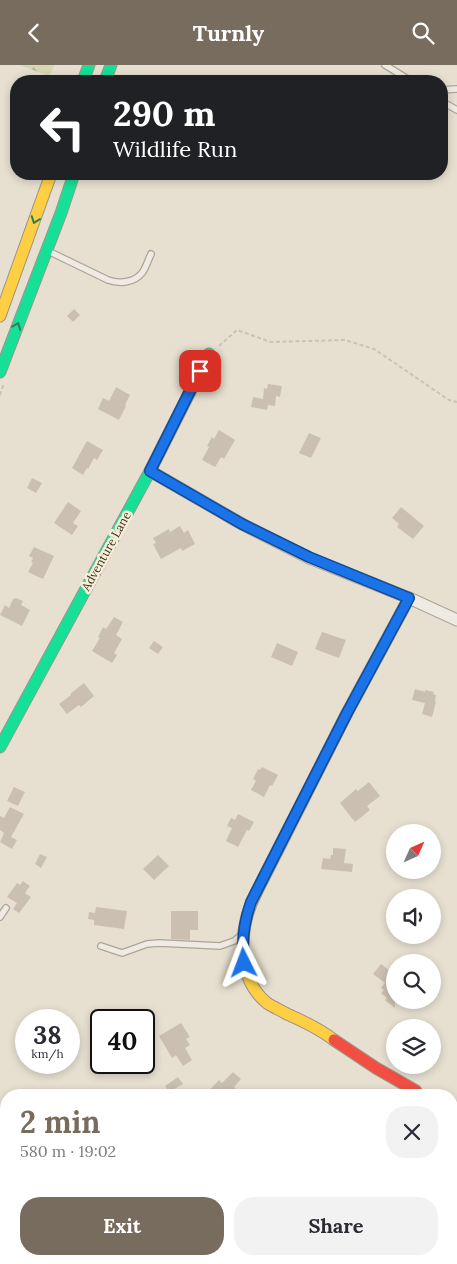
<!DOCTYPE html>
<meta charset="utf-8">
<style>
body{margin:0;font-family:Lora,serif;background:#f2f2f3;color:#2b2b33;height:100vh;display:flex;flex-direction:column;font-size:19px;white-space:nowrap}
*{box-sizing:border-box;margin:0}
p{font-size:16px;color:#7c7c81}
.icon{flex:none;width:28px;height:28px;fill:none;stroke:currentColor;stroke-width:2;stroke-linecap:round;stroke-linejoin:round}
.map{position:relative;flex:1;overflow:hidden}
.sheet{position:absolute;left:0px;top:1024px;width:458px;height:176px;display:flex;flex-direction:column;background:#fff;border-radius:20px 20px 0 0;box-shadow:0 2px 8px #0003}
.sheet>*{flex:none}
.banner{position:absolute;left:10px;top:10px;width:438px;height:105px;border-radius:20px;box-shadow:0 2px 8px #0003;background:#202124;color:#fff;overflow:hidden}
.needle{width:32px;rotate:45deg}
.buttons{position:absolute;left:386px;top:759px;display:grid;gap:10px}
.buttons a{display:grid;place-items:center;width:55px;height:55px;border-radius:50%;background:#fff;box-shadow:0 2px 8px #0003;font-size:25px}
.speed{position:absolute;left:15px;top:944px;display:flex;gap:10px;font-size:25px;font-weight:700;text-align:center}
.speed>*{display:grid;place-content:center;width:65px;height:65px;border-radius:50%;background:#fff;box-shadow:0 2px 8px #0003;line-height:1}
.speed small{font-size:12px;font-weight:400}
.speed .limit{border:2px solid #111;border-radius:8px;background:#fff;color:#111}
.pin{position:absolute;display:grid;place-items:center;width:42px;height:42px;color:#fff;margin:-21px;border-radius:10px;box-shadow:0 2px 8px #0006}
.me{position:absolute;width:55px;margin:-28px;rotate:357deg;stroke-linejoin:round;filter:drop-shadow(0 0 4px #0008)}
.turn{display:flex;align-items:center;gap:18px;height:105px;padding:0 20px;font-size:22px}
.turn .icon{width:65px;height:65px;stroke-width:2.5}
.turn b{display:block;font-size:35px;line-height:42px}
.round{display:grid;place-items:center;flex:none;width:52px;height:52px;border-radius:20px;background:#f2f2f3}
.head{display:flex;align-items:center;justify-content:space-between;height:85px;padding:0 20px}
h1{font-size:30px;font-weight:700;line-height:38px;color:#786c5e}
.action{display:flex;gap:10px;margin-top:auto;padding:10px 20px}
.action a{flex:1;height:58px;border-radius:20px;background:#786c5e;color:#fff;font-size:20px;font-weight:700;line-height:58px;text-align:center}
.action a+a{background:#f2f2f3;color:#2b2b33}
header{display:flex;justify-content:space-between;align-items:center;height:65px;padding:0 20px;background:#786c5e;color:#fff;font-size:22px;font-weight:700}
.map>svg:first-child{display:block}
</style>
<header><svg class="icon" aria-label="back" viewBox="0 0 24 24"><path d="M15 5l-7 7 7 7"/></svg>Turnly<svg class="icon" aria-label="search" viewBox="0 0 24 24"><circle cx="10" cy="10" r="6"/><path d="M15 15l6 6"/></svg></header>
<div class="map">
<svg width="457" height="1199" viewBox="0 0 457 1199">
<defs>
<pattern id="forest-firs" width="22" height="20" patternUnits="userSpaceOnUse" patternTransform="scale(1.25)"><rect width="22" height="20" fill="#d6d7b3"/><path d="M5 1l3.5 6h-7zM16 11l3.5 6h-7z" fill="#b9b99a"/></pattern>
<pattern id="park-tufts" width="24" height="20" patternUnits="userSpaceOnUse" patternTransform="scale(1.25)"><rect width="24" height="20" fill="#d6d7b3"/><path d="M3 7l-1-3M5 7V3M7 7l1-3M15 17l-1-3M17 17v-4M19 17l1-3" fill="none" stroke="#b9b99a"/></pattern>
</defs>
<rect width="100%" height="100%" fill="#e7e0d1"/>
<polygon fill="url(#forest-firs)" points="19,0 55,0 49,11"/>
<polygon fill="url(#park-tufts)" points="0,1105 6,1116 6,1194 51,1194 54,1199 0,1199"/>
<g fill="#cbbfb2">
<polygon points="74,244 80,250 73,257 67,251"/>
<polygon points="268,319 282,321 280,332 276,331 275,341 268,340 267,345 251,342 253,332 263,334 264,323 267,324"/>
<polygon points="116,322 130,330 125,340 126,341 119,355 98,344 103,333 109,336"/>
<polygon points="219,365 235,375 224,394 221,392 215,402 202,395 209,382 207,381 212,372 214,374"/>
<polygon points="309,368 321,373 311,393 299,388"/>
<polygon points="87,376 103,385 97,395 94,393 88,404 87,403 83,410 72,403"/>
<polygon points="32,413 42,418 36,428 27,423"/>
<polygon points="68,437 81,446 73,458 78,461 72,470 54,458"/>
<polygon points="401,442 424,461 413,474 397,462 399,459 392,453"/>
<polygon points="180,461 184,468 188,465 195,479 182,486 181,483 161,494 153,479 156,478 153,473 169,464 170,467"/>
<polygon points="34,482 54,491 43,514 28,507 33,498 31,497 33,493 29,491"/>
<polygon points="16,533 23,536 21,540 30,545 22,561 0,550 5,540 9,543 13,534"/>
<polygon points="114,552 123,557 116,570 122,574 114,588 117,590 112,598 92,586 100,573 98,572 103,562 106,564"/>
<polygon points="322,567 346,575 339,593 315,584"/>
<polygon points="154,576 163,582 158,589 149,583"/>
<polygon points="277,578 298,587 292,601 271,592"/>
<polygon points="84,618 94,631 81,642 79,640 67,649 59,639 71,630 70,629"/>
<polygon points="415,624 425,627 425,625 434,627 433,629 436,630 435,636 436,637 432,652 422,649 425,638 412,635"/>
<polygon points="262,702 278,710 272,721 270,720 264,732 251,725 256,716 253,714 258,704 260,705"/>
<polygon points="369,717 380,731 367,741 370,745 355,757 340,738 356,724 358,726"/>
<polygon points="14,722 25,727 18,741 7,736"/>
<polygon points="10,742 24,749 11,772 17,775 12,784 0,777 4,768 0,765 0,751 4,753"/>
<polygon points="238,749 254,757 249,766 247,765 238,782 226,776 232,763 227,761 231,753 235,755"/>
<polygon points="333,783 346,784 344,798 353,799 352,807 321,804 323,793 330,794 331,790 333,790"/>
<polygon points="40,789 47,792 41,803 35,799"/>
<polygon points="158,790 169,801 154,815 143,804"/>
<polygon points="23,816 30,821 25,828 31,832 19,848 13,844 17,838 7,832 17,818 20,820"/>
<polygon points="96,842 127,846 124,864 94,860 94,855 88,854 89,847 95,848"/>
<polygon points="171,846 198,846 198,865 190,865 190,875 171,874"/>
<polygon points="381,899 395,910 395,943 385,935 387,933 381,928 384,925 381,923 385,918 373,909"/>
<polygon points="181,958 190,972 186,974 190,980 185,983 192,995 183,1001 176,990 172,993 159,971"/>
<polygon points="233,1007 241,1014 234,1022 242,1030 205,1030 219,1015 222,1018"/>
<polygon points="178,1012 183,1019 169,1027 165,1021"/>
</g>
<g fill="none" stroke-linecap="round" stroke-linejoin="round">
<defs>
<g id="lane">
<polyline points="385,0 411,16"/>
<polyline points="441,25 457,24"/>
<polyline points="441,36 457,45"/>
<path d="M 48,186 L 108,215 C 119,219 134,218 142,208 C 146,203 148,195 151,189"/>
<polyline points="0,852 6,843"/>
<polyline points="101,881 122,888 147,879 159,878 220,881 234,876 240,871"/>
</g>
<g id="street">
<polyline points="150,406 242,459 309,493 409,533 457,555"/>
<polyline points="217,1194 228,1199"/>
</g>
<g id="fast">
<polyline points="83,16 89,0"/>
<polyline points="105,16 111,0"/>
<polyline points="0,307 61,148 74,109"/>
<polyline points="0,682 150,406 209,289"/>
<polyline points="256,828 347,648 409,533"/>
<polyline points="62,1194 65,1199"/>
</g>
<g id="slow">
<polyline points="0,251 51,109"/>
<path d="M 256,828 C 239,861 235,912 267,938 C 273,942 280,945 287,949 C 303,956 320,964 334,975"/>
<polyline points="0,1049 6,1060"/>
</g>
<g id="jam">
<polyline points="334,975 376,1003 416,1026"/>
<polyline points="0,1083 6,1095"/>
<polyline points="81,1194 84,1199"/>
</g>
</defs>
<use href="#lane" stroke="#ada599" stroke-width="8"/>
<use href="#street" stroke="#ada599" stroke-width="13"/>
<use href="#fast" stroke="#9c958a" stroke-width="13"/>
<use href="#slow" stroke="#9c958a" stroke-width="13"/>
<use href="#jam" stroke="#9c958a" stroke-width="13"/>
<g stroke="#c8c2b9" stroke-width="2" stroke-dasharray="4 2.5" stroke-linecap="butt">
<polyline points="219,281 237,265 271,277 345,275 374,284 449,335 457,337"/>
<polyline points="0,330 4,318"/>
</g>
<use href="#lane" stroke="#efebe3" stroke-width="5.5"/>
<use href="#street" stroke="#efebe3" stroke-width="11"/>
<use href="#fast" stroke="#16e098" stroke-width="11"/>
<use href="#slow" stroke="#ffcf43" stroke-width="11"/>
<use href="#jam" stroke="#f24e42" stroke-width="11"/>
</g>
<defs><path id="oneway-chevron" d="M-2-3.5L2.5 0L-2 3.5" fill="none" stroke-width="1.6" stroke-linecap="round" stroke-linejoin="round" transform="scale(1.25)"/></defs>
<g stroke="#2b7e56">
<use href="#oneway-chevron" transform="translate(35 155) rotate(110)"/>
<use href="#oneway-chevron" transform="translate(17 261) rotate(-69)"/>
</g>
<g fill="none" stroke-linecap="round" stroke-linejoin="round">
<defs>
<path id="route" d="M 200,306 L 150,406 L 242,459 L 309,492 L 409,533 L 347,648 L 251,837 C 244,857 241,876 244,898"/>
</defs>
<use href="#route" stroke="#114b97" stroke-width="12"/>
<use href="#route" stroke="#1a73e8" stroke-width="9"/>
</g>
<g text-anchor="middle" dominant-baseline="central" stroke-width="5" stroke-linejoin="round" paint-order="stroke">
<g font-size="12" fill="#3d2e20" stroke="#f7eed8">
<text transform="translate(106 486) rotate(-61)">Adventure Lane</text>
</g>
</g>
</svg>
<div class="buttons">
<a><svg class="needle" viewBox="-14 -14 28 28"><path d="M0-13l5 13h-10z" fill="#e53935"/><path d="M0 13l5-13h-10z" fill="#7c7c81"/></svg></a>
<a><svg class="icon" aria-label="sound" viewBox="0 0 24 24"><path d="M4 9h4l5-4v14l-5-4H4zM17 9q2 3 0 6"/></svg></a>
<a><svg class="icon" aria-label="search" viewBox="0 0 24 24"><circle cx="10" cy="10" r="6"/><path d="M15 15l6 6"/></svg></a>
<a><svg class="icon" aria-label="layers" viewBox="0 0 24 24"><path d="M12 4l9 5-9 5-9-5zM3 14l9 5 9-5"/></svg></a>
</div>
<div class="speed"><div>38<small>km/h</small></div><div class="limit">40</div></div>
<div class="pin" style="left:200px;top:306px;background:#d93025"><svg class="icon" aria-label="arrive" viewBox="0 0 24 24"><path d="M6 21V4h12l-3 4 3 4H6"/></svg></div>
<svg class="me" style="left:244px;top:898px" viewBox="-20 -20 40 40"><path d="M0-17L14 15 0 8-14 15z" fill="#1a73e8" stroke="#fff" stroke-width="4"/></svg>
<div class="banner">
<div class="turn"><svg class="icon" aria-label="left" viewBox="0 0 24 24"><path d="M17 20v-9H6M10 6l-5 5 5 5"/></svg><div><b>290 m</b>Wildlife Run</div></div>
</div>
<section class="sheet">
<div class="head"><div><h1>2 min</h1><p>580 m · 19:02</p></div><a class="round"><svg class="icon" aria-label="close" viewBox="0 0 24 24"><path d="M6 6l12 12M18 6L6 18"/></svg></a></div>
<div class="action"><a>Exit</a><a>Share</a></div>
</section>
</div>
